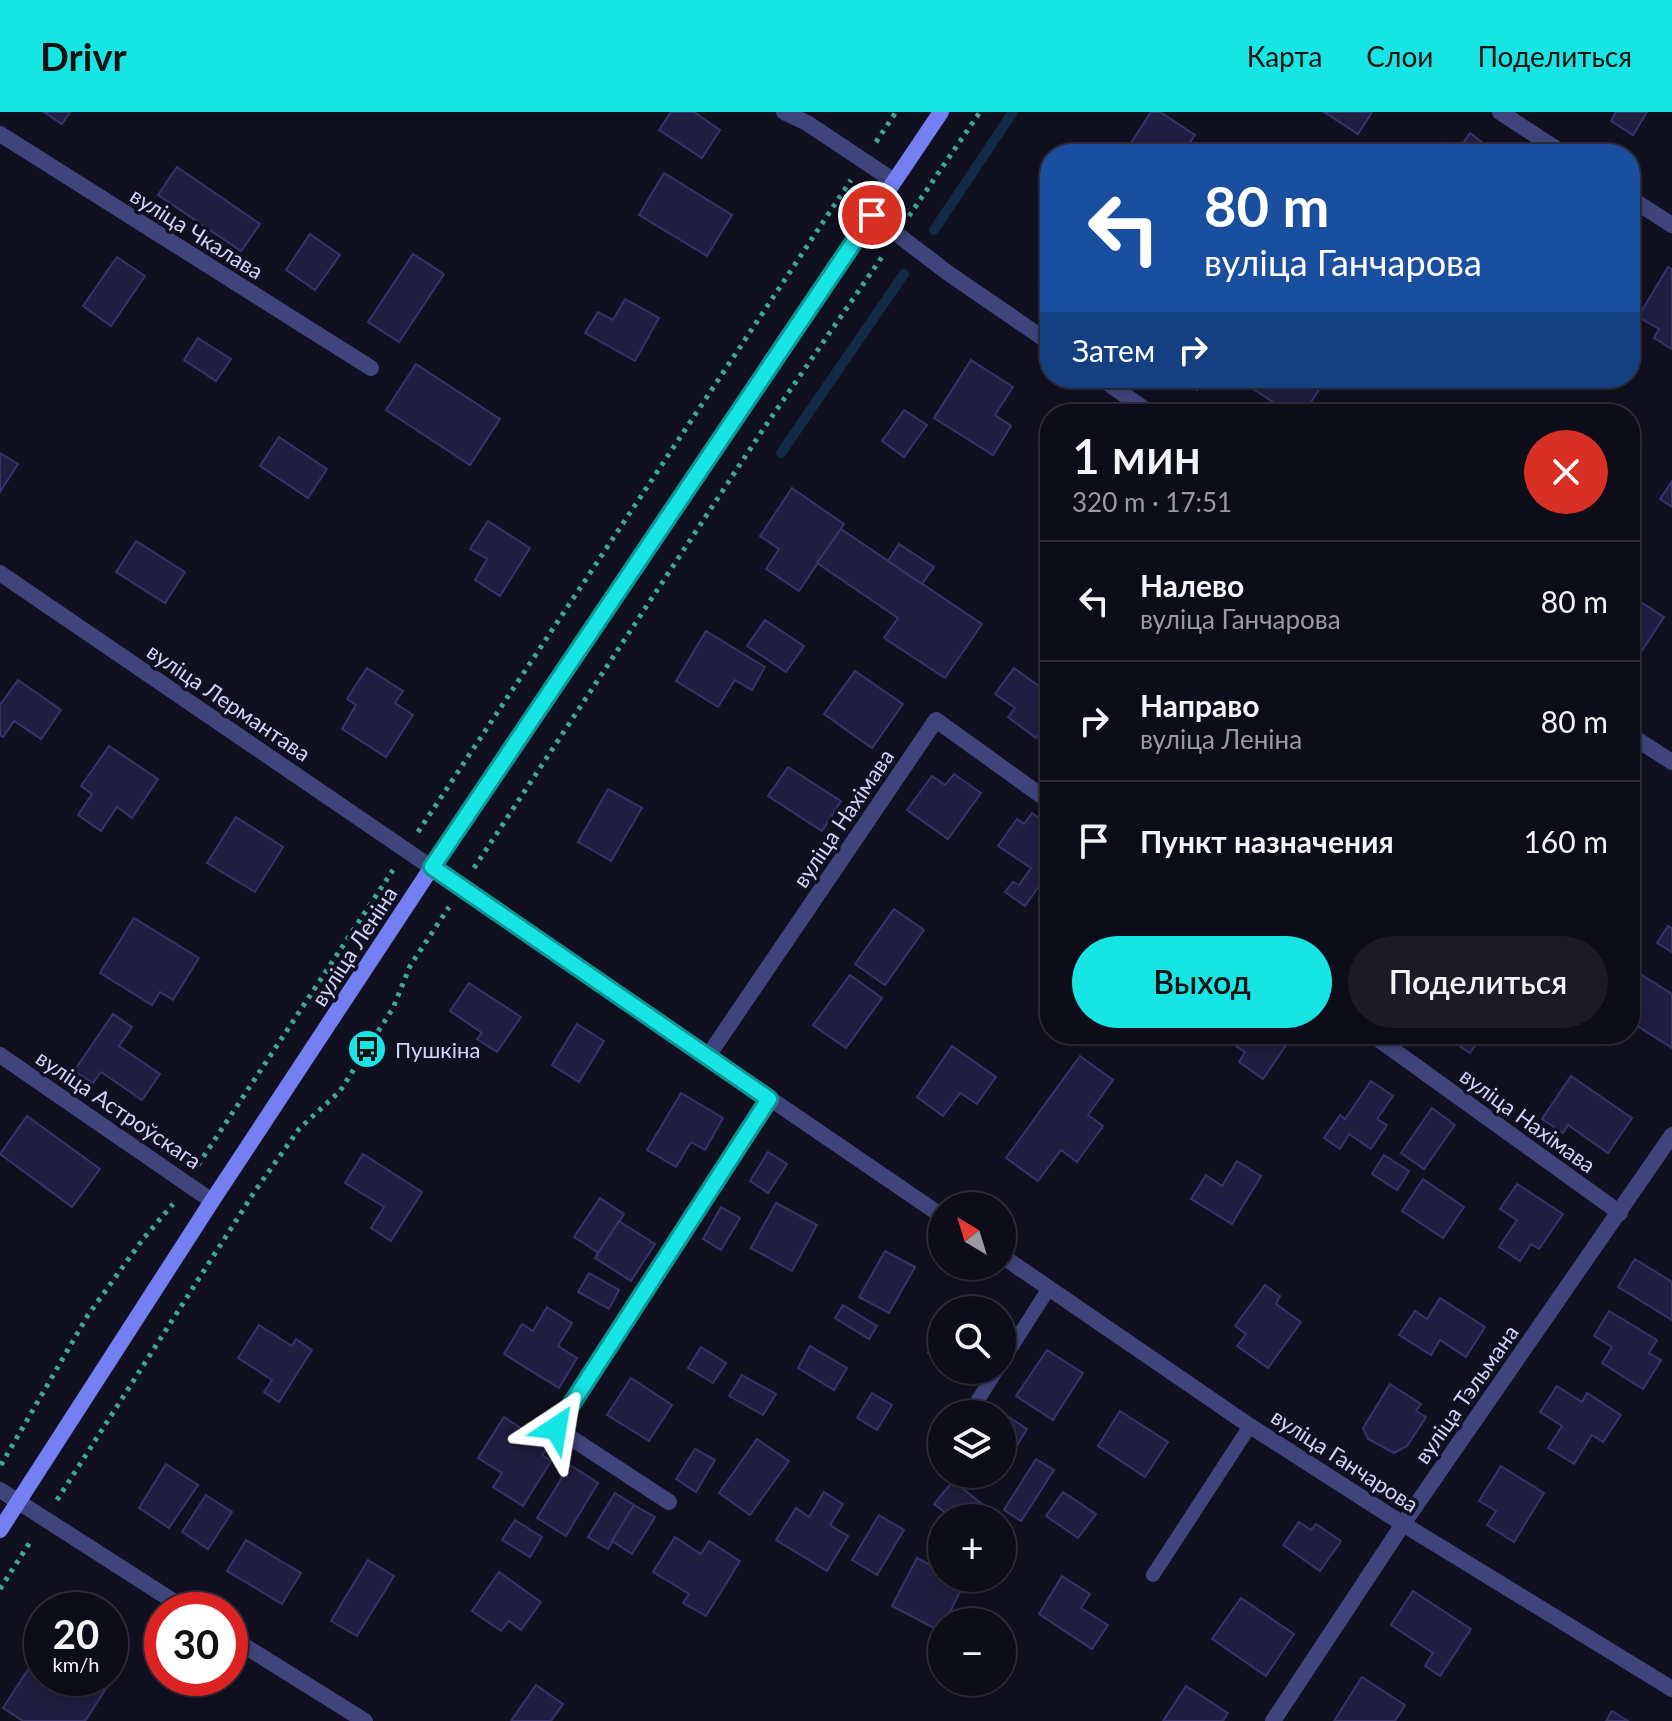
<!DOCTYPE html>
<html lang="ru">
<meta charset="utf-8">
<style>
body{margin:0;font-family:Lato,sans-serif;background:#1b1a26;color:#f1f3f6;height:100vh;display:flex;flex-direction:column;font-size:30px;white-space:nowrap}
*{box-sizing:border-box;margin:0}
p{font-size:26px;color:#9a9ba2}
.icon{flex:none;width:44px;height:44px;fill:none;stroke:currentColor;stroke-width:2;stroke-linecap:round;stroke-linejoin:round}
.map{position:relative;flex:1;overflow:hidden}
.details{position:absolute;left:1040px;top:292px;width:600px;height:640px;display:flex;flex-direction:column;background:#0d0c19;border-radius:32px;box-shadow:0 4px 12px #0003,0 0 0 2px #2d2c38}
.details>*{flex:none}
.banner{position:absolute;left:1040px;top:32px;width:600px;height:244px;border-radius:32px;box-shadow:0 4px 12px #0003,0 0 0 2px #2d2c38;background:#1a4fa0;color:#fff;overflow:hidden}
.needle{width:52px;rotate:322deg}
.buttons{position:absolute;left:928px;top:1080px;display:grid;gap:16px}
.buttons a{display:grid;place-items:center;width:88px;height:88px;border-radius:50%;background:#0d0c19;box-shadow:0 4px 12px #0003,0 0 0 2px #2d2c38;font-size:40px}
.speed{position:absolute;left:24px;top:1480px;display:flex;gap:16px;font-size:40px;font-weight:700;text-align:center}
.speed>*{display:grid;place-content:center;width:104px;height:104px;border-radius:50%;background:#0d0c19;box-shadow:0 4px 12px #0003,0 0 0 2px #2d2c38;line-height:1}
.speed small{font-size:20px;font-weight:400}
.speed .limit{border:12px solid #d22;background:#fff;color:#111}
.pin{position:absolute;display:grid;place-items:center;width:68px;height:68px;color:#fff;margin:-34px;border:4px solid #fff;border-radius:50%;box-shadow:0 2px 8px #0007}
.me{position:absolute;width:88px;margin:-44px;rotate:33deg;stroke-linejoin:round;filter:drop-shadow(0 0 6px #0008)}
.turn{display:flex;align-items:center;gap:28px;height:168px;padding:0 32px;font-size:36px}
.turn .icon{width:104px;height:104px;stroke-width:2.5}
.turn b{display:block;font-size:56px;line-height:68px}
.then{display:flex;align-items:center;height:76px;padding:0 32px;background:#0003;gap:16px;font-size:30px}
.round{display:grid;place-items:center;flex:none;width:84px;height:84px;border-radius:42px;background:#1b1a26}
.head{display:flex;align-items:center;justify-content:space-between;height:136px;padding:0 32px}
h1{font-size:48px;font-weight:600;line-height:60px}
.cta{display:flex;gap:16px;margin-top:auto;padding:16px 32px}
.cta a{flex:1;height:92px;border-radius:48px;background:#16e5e3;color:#111;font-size:32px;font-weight:600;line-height:92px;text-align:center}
.cta a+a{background:#1b1a26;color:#f1f3f6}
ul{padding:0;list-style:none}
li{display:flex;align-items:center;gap:24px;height:120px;padding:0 32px;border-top:2px solid #2d2c38}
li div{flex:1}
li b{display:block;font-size:30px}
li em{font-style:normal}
header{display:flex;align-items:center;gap:48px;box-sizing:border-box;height:112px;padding:0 40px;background:#16e5e3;color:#111}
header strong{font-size:38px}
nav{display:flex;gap:44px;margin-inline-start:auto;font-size:28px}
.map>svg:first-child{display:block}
</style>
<header>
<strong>Drivr</strong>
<nav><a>Карта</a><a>Слои</a><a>Поделиться</a></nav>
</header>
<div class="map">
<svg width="1672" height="1609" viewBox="0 0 1672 1609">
<rect width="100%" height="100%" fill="#111021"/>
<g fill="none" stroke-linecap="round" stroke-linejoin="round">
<g stroke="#122a43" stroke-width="10">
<polyline points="934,118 1013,0"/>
<polyline points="781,341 904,162"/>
</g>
</g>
<g fill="#211e41" stroke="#37326a" stroke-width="2">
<polygon points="44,0 70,0 62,12"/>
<polygon points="671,0 694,0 720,18 702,46 659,18"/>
<polygon points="1151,0 1160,0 1195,23 1182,42 1124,42"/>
<polygon points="1324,0 1372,0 1358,22"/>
<polygon points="1616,0 1647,0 1633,23 1611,9"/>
<polygon points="1470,21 1497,42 1438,42 1445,31 1457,40"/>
<polygon points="177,55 260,112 241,139 158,83"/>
<polygon points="664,61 732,103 707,144 639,103"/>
<polygon points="310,122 340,143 315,178 286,158"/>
<polygon points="413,142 444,162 399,230 368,210"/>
<polygon points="117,145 145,164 111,214 83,194"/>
<polygon points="1050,155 1050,179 1039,171"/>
<polygon points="1668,155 1672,157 1672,237 1654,226 1659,217 1638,205"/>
<polygon points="625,187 659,206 635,249 585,221 598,200 613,208"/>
<polygon points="198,226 231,247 216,269 184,248"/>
<polygon points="971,248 1013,275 995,303 1011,314 993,343 934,306"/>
<polygon points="416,252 500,307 470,353 386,298"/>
<polygon points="1179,266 1205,266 1197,278"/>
<polygon points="1256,266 1311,266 1322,273 1303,302 1265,302 1273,290 1250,275"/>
<polygon points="904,298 927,313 904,345 882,329"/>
<polygon points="279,325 327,357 308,386 260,354"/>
<polygon points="0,341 18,352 0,380"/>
<polygon points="1672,369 1672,395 1660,387"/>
<polygon points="792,376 844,412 799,479 766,457 779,437 760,424"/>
<polygon points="488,409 530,436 500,484 475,468 487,447 470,437"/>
<polygon points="841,417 982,512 945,566 884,526 898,506 817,451"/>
<polygon points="136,429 185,460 165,491 116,460"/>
<polygon points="899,432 934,455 922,472 888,449"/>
<polygon points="1630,483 1664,505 1637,546 1630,541"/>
<polygon points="765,508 804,534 786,560 747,534"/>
<polygon points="706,519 765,555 752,578 735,568 718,595 676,569"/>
<polygon points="367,556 403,579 395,591 413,603 386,645 342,617 356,593 347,587"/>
<polygon points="1014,556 1043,577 1050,568 1050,607 1036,626 1008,605 1015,596 995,582"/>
<polygon points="855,559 903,592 872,636 824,602"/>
<polygon points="18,568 61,598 41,627 14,609 3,625 0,623 0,593"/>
<polygon points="109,634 158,667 132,706 117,695 101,719 78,703 92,682 81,674"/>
<polygon points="788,655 841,689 822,719 768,684"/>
<polygon points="954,662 981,681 948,727 907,698 932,664 945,673"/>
<polygon points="608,677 642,696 611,749 578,730"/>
<polygon points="1032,701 1050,714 1044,725 1050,730 1050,758 1025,794 1005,780 1013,770 1019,773 1031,756 998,734 1017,707 1024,712"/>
<polygon points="236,705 283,735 255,780 207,751"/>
<polygon points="894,797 924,818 885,873 855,852"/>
<polygon points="134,806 199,846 173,888 160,880 152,893 100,861"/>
<polygon points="1668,814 1672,816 1672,840 1657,831"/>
<polygon points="1637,860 1672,882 1672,936 1634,912 1630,919 1630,871"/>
<polygon points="850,863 882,886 846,936 813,913"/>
<polygon points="469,871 521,905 497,940 477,927 482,921 450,899"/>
<polygon points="113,902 132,915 119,934 160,962 142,988 101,960 93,971 74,959"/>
<polygon points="577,912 604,929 579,970 552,953"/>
<polygon points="1237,922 1294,922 1263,967 1239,950 1245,940 1231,931"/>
<polygon points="1442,922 1483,922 1470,941"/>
<polygon points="952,934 996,965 977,992 960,981 943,1004 917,985"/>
<polygon points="1080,944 1113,968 1088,1003 1103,1014 1077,1050 1061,1038 1038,1069 1006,1046"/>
<polygon points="1571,964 1632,1006 1608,1041 1568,1013 1563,1021 1542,1007"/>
<polygon points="1371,969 1393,984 1377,1007 1387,1013 1371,1037 1349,1022 1340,1037 1324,1026 1340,1003 1345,1007"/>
<polygon points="681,981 723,1006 705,1038 691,1030 676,1055 647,1038"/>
<polygon points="1432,996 1455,1013 1424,1057 1401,1041"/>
<polygon points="27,1004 100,1057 72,1095 0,1042"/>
<polygon points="768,1040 787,1052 768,1081 750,1069"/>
<polygon points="363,1042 422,1080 391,1129 371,1116 384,1095 345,1071"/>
<polygon points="1384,1043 1409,1059 1397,1078 1372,1062"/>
<polygon points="1237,1049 1261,1064 1232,1112 1191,1087 1206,1063 1222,1074"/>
<polygon points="1423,1067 1464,1095 1443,1126 1402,1099"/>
<polygon points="1517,1072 1563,1102 1539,1137 1531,1132 1520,1149 1499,1135 1517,1108 1500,1097"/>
<polygon points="600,1086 624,1102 599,1141 574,1125"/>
<polygon points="776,1091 817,1113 792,1159 751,1136"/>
<polygon points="721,1095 740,1106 721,1138 703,1127"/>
<polygon points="619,1109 655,1132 631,1169 595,1146"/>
<polygon points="885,1139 915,1155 889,1201 859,1185"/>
<polygon points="1635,1147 1672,1170 1672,1208 1618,1175"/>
<polygon points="589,1161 619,1178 609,1197 578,1180"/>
<polygon points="1265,1173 1280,1184 1276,1192 1301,1210 1268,1256 1237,1234 1246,1222 1235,1214"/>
<polygon points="961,1184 985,1198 953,1198"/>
<polygon points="1440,1186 1485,1215 1466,1245 1440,1228 1431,1243 1399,1223 1415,1199 1427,1207"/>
<polygon points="843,1193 877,1214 869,1227 835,1206"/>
<polygon points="547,1195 572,1211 558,1234 577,1246 559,1276 504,1242 522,1212 533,1219"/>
<polygon points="1609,1199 1657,1228 1649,1241 1661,1248 1643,1277 1602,1251 1612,1235 1594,1224"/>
<polygon points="259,1213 292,1234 296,1227 312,1238 279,1290 264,1280 272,1268 238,1246"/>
<polygon points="942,1216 942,1249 928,1241"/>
<polygon points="810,1234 847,1256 834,1278 798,1256"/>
<polygon points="701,1235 726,1251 713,1271 688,1256"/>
<polygon points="1047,1238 1083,1261 1053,1308 1016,1284"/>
<polygon points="742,1263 776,1282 763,1303 729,1284"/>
<polygon points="631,1266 672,1293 649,1329 607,1303"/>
<polygon points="1390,1272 1421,1292 1416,1299 1426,1305 1407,1334 1394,1341 1368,1327 1363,1316"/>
<polygon points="1557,1274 1582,1290 1587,1281 1621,1303 1603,1330 1592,1323 1574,1352 1548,1336 1562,1314 1540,1300"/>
<polygon points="872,1281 892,1293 877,1318 857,1306"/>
<polygon points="1000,1299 1027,1317 1016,1335 1002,1325 1002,1302 998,1302"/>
<polygon points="1120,1299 1168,1330 1145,1365 1098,1334"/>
<polygon points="504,1305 549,1334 542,1343 551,1349 523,1394 493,1375 502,1361 478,1346"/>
<polygon points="757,1327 789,1349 750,1403 719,1381"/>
<polygon points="695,1337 715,1348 696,1380 676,1367"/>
<polygon points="1036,1347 1054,1358 1021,1409 1004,1398"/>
<polygon points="166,1352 198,1373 169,1416 139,1396"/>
<polygon points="570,1353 598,1371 566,1424 537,1406"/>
<polygon points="1501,1354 1544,1381 1514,1430 1487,1413 1496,1399 1479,1389"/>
<polygon points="953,1369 1000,1406 952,1406 934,1392"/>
<polygon points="824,1380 843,1392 830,1413 848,1424 827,1459 776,1428 796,1396 809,1405"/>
<polygon points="1063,1380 1096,1402 1078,1426 1046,1404"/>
<polygon points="615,1381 634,1393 608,1437 588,1425"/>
<polygon points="206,1383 232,1400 208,1437 182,1420"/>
<polygon points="634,1393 655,1405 632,1442 612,1429"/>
<polygon points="879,1403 904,1418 877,1463 852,1448"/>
<polygon points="515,1408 542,1425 530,1445 502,1428"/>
<polygon points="1299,1410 1311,1418 1316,1412 1341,1429 1320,1459 1283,1433"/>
<polygon points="675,1425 701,1442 709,1429 740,1449 706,1504 683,1491 689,1482 653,1460"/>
<polygon points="246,1428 301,1461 282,1492 227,1459"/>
<polygon points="917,1446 942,1459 942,1466 956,1466 965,1470 945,1510 942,1510 940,1519 892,1494"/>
<polygon points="368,1448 394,1464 357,1524 331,1509"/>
<polygon points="499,1460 541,1490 521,1518 509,1509 501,1519 472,1499"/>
<polygon points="1062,1464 1090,1482 1081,1496 1108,1513 1092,1537 1039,1502"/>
<polygon points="1413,1479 1471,1517 1440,1564 1425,1554 1433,1541 1391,1513"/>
<polygon points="1241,1486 1294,1522 1266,1564 1212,1527"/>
<polygon points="42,1536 42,1566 110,1566 110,1553 118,1558 85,1609 23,1609 3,1596"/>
<polygon points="1362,1565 1405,1593 1395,1609 1334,1609"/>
<polygon points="536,1573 563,1592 551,1609 511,1609"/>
<polygon points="1186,1574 1228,1601 1223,1609 1163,1609"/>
<polygon points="1612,1599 1628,1609 1606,1609"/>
</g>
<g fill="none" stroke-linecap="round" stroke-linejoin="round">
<g stroke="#3aa996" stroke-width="5" stroke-dasharray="4 6" stroke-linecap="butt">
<polyline points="876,30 896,0"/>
<polyline points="909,104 980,0"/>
<polyline points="418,720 851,68"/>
<polyline points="474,756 764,316 884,142"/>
<polyline points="198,1053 393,758"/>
<polyline points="1,1353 88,1203 143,1127 173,1092"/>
<polyline points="57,1388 255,1079 299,1017 340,979 393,896 410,854 449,795"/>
<polyline points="0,1477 32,1427"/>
</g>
<g stroke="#3f447c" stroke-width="14">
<polyline points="1002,1250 1049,1176"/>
<polyline points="969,1302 997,1258"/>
<polyline points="939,1348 942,1344"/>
<polyline points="1153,1463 1250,1314"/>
</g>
<g stroke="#3f447c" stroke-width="16">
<polyline points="784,0 807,11 894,69"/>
<polyline points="1500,0 1564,42"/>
<polyline points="0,22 371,256"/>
<polyline points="1630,86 1672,113"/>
<polyline points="872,103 948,161 1050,231"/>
<polyline points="1100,266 1152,302"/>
<polyline points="0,461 942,1104"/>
<polyline points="1630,623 1672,650"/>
<polyline points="1371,922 1620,1101"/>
<polyline points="0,943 212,1089"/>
<polyline points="708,944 936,608 1050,690"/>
<polyline points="1002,1144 1250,1314 1403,1412 1672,1577"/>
<polyline points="0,1378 187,1498"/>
<polyline points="669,1390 556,1316 769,987"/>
<polyline points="230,1525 365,1609"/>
<polyline points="1273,1609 1403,1412 1672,1023"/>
</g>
<polyline stroke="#747ff2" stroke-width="16" points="0,1418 212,1089 432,755 941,0"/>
</g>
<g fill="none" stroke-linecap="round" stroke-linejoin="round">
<defs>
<polyline id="route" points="556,1316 769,987 432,755 872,103"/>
</defs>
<use href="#route" stroke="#0e9594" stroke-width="20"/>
<use href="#route" stroke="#16e5e3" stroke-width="14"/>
</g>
<defs>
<symbol id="bus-disc" viewBox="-11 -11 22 22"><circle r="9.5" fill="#16e5e3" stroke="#111021"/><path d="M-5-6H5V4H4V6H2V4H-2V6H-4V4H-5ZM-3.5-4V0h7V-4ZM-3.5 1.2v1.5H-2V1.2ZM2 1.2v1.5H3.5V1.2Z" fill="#111"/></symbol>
</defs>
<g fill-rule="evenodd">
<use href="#bus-disc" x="345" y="915" width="44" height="44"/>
</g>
<g text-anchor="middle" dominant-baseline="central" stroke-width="7" stroke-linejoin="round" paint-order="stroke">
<g font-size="22" fill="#d4d4fb" stroke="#111021">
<text transform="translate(197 121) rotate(32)">вуліца Чкалава</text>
<text transform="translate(229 590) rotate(34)">вуліца Лермантава</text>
<text transform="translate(843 706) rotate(-56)">вуліца Нахімава</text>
<text transform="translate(354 834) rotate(-57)">вуліца Леніна</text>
<text transform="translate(119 997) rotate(34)">вуліца Астроўскага</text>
<text transform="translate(1528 1008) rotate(36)">вуліца Нахімава</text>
<text transform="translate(1466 1282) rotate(-55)">вуліца Тэльмана</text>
<text transform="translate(1345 1348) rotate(33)">вуліца Ганчарова</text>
</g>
<g font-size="22" fill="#d4d4fb" stroke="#111021" text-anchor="start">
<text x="395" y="937">Пушкіна</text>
</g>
</g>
</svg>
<div class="buttons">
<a><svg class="needle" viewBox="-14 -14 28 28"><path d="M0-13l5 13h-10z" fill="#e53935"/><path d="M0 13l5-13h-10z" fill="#9a9ba2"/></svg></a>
<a><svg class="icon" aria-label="search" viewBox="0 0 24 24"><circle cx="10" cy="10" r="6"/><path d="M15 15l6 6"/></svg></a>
<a><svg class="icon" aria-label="layers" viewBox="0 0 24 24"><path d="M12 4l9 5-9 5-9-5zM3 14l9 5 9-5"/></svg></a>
<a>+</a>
<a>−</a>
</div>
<div class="speed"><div>20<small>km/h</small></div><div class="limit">30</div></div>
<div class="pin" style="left:872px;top:103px;background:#d93025"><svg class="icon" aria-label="arrive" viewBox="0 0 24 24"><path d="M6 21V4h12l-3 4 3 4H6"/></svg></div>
<svg class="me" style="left:556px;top:1316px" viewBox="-20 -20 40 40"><path d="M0-17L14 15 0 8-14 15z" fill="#16e5e3" stroke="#fff" stroke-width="4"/></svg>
<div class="banner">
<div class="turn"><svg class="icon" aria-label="left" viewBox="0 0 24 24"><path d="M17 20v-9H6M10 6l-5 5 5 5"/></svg><div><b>80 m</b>вуліца Ганчарова</div></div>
<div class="then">Затем<svg class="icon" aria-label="right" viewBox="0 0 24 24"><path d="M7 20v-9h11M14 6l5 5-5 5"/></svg></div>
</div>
<section class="details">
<div class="head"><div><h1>1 мин</h1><p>320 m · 17:51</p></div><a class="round" style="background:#d93025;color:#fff"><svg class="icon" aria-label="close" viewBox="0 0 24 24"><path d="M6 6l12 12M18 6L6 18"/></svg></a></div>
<ul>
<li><svg class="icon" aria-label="left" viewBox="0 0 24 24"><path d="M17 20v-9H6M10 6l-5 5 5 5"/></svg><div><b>Налево</b><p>вуліца Ганчарова</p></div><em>80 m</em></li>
<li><svg class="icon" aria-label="right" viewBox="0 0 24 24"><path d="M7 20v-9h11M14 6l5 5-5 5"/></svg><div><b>Направо</b><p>вуліца Леніна</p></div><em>80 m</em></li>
<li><svg class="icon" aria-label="arrive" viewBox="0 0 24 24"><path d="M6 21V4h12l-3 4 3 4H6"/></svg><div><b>Пункт назначения</b></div><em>160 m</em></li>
</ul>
<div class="cta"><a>Выход</a><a>Поделиться</a></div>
</section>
</div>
